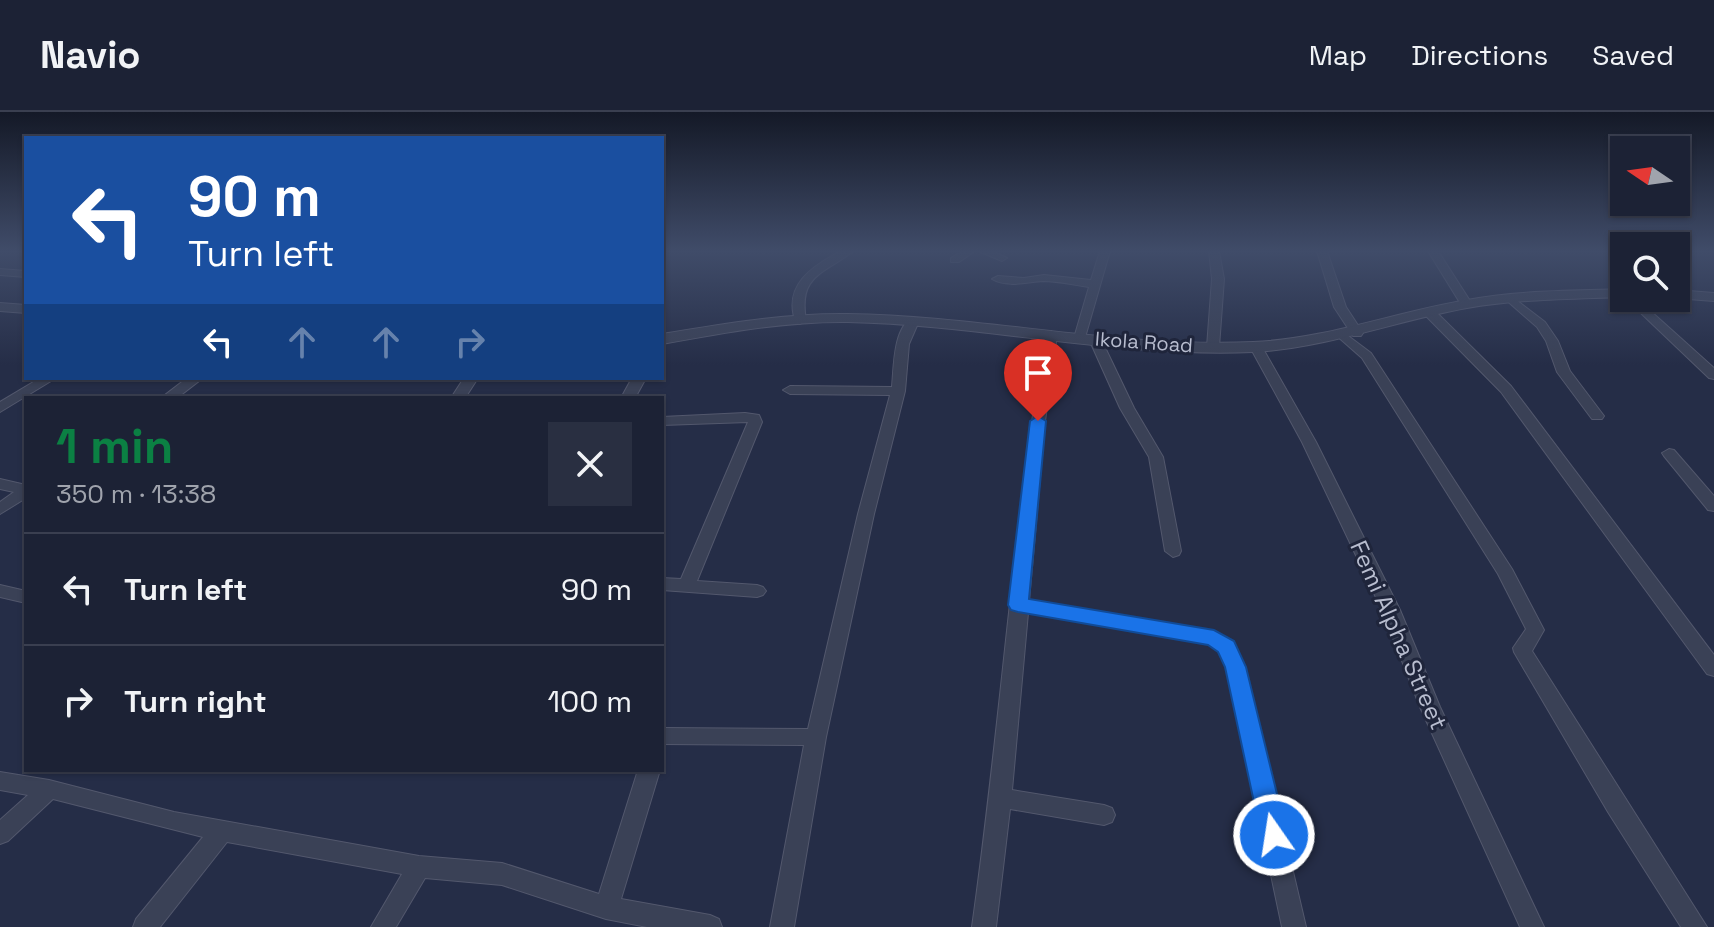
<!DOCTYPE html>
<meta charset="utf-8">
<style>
body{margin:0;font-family:"Space Grotesk",sans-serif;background:#292f41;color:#f1f3f6;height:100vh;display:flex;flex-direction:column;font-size:30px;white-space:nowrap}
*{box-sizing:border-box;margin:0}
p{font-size:26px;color:#a0a4ad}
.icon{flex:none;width:44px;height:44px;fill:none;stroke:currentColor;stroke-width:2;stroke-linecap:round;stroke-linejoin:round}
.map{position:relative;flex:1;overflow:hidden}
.details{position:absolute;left:24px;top:284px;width:640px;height:376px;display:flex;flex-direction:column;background:#1c2235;border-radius:0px;box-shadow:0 2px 6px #0004,0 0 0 2px #3a3f50}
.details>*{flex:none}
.top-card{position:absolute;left:24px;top:24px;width:640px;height:244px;border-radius:0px;box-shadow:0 2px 6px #0004,0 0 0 2px #3a3f50;background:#1a4fa0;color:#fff;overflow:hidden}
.needle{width:52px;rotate:283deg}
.fabs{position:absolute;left:1610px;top:24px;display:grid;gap:16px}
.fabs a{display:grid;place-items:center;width:80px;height:80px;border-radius:0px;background:#1c2235;box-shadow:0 2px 6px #0004,0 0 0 2px #3a3f50;font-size:40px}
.pin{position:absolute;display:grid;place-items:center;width:68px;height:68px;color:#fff;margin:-82px -34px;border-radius:50% 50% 50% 0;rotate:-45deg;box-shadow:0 0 8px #0007}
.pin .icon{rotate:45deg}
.me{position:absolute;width:88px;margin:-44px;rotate:347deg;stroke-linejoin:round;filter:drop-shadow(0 0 6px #0008)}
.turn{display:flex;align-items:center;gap:28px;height:168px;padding:0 32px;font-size:36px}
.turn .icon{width:104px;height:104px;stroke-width:2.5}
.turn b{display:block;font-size:56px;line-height:68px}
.lanes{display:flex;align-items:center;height:76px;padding:0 32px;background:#0003;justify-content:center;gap:40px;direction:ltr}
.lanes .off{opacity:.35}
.round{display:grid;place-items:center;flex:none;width:84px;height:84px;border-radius:0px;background:#292f41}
.head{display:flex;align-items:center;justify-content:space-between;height:136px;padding:0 32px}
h1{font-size:48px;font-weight:700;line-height:60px;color:#0b8043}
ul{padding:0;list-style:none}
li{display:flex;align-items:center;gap:24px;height:112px;padding:0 32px;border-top:2px solid #3a3f50}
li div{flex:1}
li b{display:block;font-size:30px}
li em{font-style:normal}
header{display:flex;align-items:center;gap:48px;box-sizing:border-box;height:112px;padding:0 40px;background:#1c2235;border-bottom:2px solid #3a3f50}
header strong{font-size:38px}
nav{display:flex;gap:44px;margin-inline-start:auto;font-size:28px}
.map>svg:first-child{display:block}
</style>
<header>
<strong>Navio</strong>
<nav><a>Map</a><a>Directions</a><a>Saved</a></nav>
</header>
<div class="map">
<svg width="1714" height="815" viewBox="0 0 1714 815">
<rect width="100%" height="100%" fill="#252d47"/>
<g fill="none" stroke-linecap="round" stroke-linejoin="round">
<defs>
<g id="minor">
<path d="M 841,139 L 853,139 C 825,162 798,162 806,208 L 800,212 L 796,211 C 782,174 812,154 841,139 Z"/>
<polygon points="963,139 975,139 959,150 951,150 951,146"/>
<polygon points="978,139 992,139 1007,146 1002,149"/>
<path d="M 1100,139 L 1110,139 L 1084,229 L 1076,229 L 1074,226 L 1089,175 C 1074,173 1058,169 1043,169 C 1027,170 1007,176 992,167 L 998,164 L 1024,166 L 1044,163 L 1091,168 Z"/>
<polygon points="1209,139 1219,139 1224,167 1219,235 1213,239 1207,235 1212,167"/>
<polygon points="1317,139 1327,139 1346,195 1363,221 1361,224 1353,224 1334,195"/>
<polygon points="1428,139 1438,139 1472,192 1470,194 1462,194"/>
<polygon points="0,157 26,159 26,165 0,163"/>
<polygon points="1511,184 1545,210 1558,229 1570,259 1604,304 1602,307 1592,307 1557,260 1546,229 1537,215 1505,187"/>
<polygon points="1624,185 1636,186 1714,256 1714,267 1709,266"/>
<polygon points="1430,197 1434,198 1511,274 1714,543 1714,564 1707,562 1501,280 1426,204 1424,201"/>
<path d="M 913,205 L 919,209 L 909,232 L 905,279 L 874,402 L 826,625 L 794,815 L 770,815 L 804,633 L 662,632 L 662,616 L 808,617 L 858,402 L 890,283 L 790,282 L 783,278 L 790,274 L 892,275 C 894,254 893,216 913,205 Z"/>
<path d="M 1051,219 L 1057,223 L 1045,309 L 1029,489 L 1214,519 L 1233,530 L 1245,555 L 1306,815 L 1282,815 L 1227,555 L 1219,540 L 1209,532 L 1028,501 L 1012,678 L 1104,693 L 1112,696 L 1115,703 L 1112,710 L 1104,713 L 1010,697 L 996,815 L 972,815 C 1000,617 1013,420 1045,223 Z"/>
<polygon points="1343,220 1371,241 1512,457 1544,518 1532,539 1707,815 1681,815 1608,700 1514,540 1513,536 1526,517 1498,462 1362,246 1337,224"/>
<polygon points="1095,223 1101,227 1134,296 1163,345 1181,439 1179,443 1173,445 1165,439 1149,345 1120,296 1089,227"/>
<polygon points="1256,231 1262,235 1316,330 1400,498 1440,595 1544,815 1520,815 1420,595 1382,498 1302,330 1250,235"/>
<polygon points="40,266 56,266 0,300 0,290"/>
<polygon points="187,266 203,266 177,286 161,286"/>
<polygon points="464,266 478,266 465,286 451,286"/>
<polygon points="632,266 646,266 635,286 621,286"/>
<polygon points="745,301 759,303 762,310 697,469 757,473 763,475 766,479 763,483 757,485 662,478 662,466 681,467 748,310 662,313 662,305"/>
<polygon points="1669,337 1674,338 1714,384 1714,399 1708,398 1664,344 1662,341"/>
<polygon points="0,367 26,373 26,386 0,402 0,390 14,380 0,377"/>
<polygon points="0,473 26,479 26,491 0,485"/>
<polygon points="638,658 660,658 621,787 710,803 719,807 722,815 647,815 606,807 502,773 425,766 396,815 371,815 402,762 227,730 160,815 133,815 136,807 203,725 53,687 8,729 0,732 0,708 28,683 0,678 0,660 49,668 174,700 419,744 502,751 599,782"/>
</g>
<g id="tertiary">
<path d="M 1624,177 L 1624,185 C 1572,187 1519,187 1467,196 C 1395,209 1327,236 1253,240 C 1118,246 984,213 848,210 C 786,209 724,221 662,232 L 662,222 C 724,212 786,201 848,202 C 984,204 1118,236 1253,230 C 1326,227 1395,200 1467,188 C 1519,178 1572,179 1624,177 Z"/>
<polygon points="1676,178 1714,181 1714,189 1675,186"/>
<polygon points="0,191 26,193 26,201 0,199"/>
</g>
</defs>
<use href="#minor" stroke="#53586d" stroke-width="2"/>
<use href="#tertiary" stroke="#53586d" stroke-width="2"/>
<use href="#minor" fill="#3a4156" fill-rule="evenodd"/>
<use href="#tertiary" fill="#3a4156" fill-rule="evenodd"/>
</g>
<linearGradient id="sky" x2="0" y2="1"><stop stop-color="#141927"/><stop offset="0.55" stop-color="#404c69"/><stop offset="1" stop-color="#404c69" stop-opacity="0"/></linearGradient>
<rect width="1714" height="253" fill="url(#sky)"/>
<polygon fill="#1a73e8" stroke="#114b97" stroke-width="2" points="1038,304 1046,309 1029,487 1214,518 1234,529 1246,555 1287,723 1283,731 1274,734 1265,731 1261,723 1225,555 1218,540 1208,533 1018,500 1011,498 1008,493 1030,309"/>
<g text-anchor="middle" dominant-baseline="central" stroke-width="6" stroke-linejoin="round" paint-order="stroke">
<g font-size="20" fill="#b8bdcf" stroke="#1f253b">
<text transform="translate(1144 230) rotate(4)">Ikola Road</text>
</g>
<g font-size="24" fill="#b8bdcf" stroke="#1f253b">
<text transform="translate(1399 523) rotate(66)">Femi Alpha Street</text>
</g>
</g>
</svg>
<div class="fabs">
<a><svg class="needle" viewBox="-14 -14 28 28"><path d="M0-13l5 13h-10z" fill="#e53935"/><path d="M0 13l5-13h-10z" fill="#a0a4ad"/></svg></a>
<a><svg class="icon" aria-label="search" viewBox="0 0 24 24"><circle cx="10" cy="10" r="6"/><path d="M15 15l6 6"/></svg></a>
</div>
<div class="pin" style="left:1038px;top:309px;background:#d93025"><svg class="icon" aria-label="arrive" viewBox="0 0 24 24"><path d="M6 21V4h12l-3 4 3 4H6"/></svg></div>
<svg class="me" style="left:1274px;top:723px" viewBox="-20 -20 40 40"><circle r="17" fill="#1a73e8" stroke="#fff" stroke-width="3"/><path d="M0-11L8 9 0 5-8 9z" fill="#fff"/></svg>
<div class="top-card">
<div class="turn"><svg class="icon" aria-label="left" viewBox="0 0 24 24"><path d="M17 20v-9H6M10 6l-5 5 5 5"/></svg><div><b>90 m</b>Turn left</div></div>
<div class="lanes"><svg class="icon" aria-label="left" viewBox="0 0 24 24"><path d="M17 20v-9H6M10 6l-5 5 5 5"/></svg><svg class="icon off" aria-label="ahead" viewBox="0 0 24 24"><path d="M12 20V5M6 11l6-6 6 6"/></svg><svg class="icon off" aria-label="ahead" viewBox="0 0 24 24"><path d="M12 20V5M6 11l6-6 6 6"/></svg><svg class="icon off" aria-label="right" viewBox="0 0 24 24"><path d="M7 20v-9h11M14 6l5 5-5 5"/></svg></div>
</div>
<section class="details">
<div class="head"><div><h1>1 min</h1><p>350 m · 13:38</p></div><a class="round"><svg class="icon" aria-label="close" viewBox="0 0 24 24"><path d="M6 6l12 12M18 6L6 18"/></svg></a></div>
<ul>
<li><svg class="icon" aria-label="left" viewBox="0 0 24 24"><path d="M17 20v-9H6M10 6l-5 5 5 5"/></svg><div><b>Turn left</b></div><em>90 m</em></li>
<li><svg class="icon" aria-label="right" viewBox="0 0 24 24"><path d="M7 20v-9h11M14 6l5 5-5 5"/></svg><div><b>Turn right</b></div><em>100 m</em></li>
</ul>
</section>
</div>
